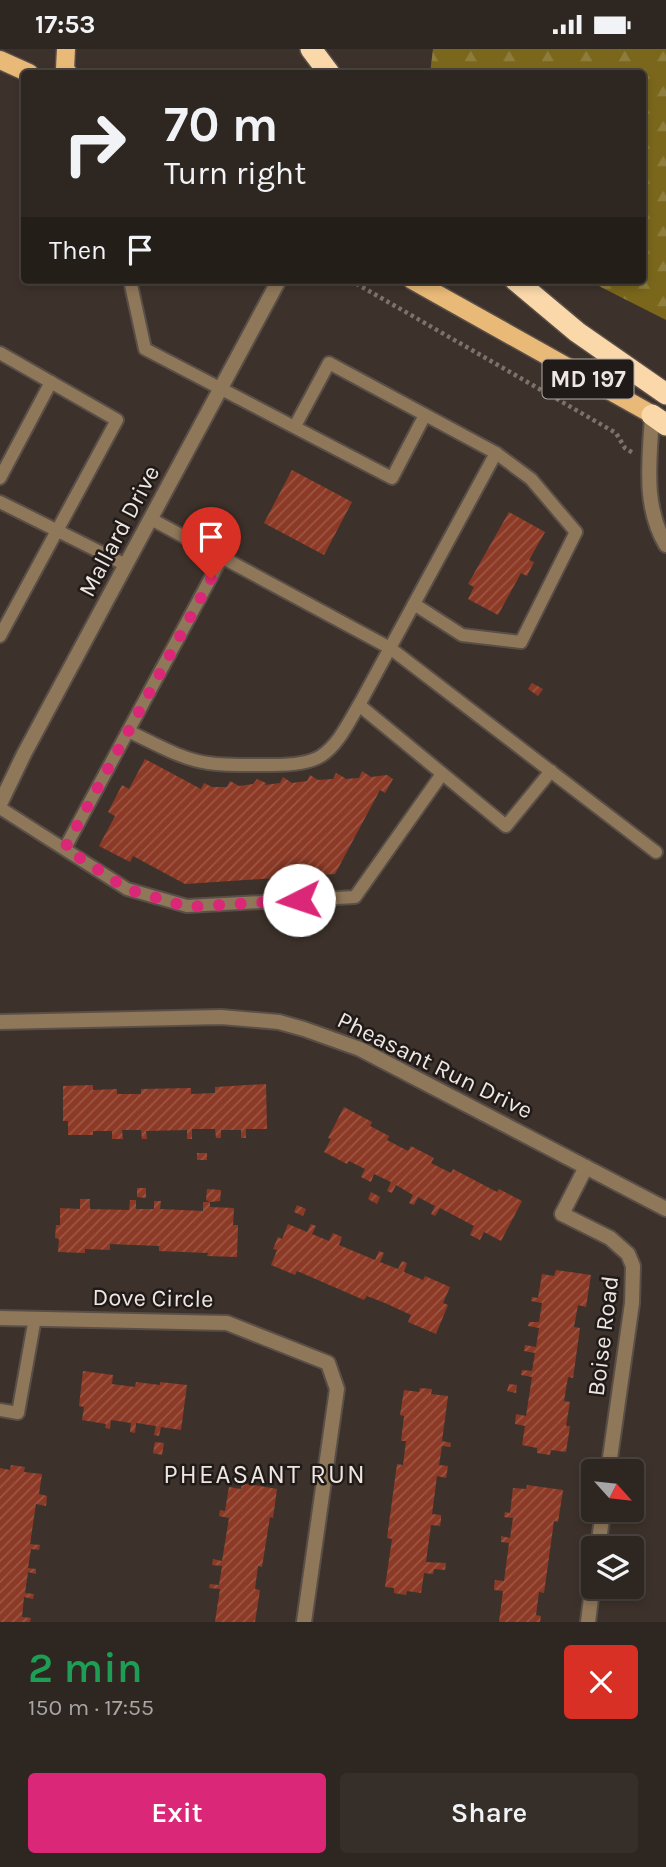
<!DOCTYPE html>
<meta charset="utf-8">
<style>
body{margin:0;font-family:Karla,sans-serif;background:#362e29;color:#f1f3f6;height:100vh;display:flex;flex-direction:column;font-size:26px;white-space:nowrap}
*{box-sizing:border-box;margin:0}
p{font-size:23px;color:#a7a5a5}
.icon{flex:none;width:38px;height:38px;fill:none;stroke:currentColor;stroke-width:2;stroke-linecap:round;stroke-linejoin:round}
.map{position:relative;height:1573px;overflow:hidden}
.drawer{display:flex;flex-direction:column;background:#2e2620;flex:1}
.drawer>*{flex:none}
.banner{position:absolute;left:21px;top:21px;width:625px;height:214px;border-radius:7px;box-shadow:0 4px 10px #0003,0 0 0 2px #49433e;background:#2e2620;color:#f1f3f6;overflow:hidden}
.needle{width:46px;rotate:117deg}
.tools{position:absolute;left:581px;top:1410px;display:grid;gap:14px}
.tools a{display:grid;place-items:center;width:63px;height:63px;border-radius:7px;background:#2e2620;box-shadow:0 4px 10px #0003,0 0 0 2px #49433e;font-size:35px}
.pin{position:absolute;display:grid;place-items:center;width:60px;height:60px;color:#fff;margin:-72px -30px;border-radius:50% 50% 50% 0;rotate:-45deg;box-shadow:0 0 7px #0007}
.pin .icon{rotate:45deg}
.me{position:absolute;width:77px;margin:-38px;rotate:266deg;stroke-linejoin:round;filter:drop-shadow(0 0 5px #0008)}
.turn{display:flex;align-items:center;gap:24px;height:147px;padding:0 28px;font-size:32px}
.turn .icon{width:91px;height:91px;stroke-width:2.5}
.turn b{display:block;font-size:49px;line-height:60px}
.then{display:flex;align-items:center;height:66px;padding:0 28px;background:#0003;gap:14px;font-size:26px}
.round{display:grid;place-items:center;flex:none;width:74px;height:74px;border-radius:7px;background:#362e29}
.head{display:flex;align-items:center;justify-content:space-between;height:119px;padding:0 28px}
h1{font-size:42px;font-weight:600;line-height:52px;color:#1e9e55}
.cta{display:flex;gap:14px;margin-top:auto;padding:14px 28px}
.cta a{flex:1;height:80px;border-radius:7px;background:#db2777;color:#fff;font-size:28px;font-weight:600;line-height:80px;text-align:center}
.cta a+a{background:#362e29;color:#f1f3f6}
.status{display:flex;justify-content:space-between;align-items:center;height:49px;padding:0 35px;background:#2e2620;direction:ltr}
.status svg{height:19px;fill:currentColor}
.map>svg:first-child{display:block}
</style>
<div class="status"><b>17:53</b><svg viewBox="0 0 49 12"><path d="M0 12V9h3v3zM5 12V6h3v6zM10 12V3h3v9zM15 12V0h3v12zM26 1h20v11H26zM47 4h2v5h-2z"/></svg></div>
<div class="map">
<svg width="666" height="1573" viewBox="0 0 666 1573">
<defs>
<pattern id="forest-firs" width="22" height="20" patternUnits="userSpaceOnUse" patternTransform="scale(1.75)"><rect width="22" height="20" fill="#7a671c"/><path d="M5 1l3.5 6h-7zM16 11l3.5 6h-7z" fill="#8d7d3d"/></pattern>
<pattern id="building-hatch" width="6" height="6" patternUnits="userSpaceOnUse" patternTransform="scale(1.75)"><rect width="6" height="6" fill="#8c3a26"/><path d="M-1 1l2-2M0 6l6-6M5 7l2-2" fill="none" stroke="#9c5645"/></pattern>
</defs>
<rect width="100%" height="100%" fill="#3d322b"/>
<polygon fill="url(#forest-firs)" points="433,0 666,0 666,271 587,231 642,231 642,24 430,24"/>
<g fill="url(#building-hatch)">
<polygon points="292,421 352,453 324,506 264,474"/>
<polygon points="509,463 545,483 529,511 534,513 527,527 521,524 498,566 468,550 474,538 468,535"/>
<polygon points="532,634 543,640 538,647 528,640"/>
<polygon points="145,710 201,740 204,734 212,738 227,738 230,732 239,737 253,735 257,730 266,734 265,736 280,734 283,728 292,734 307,732 310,726 318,731 333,730 336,724 345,729 345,730 359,729 362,722 371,728 387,726 393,730 385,744 380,741 335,825 185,835 133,807 130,813 99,797 115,767 108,763 122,736 129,740"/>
<polygon points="266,1035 267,1080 246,1080 246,1089 241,1089 241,1081 221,1081 221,1089 216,1089 215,1080 192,1080 192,1090 187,1090 187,1081 146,1082 147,1090 142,1090 141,1081 122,1081 123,1090 112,1090 112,1082 93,1082 93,1086 68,1086 68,1072 63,1072 63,1037 93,1036 93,1041 117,1040 117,1045 141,1045 141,1040 191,1039 191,1045 215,1044 215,1038"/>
<polygon points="344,1058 372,1073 370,1077 389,1087 387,1091 408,1102 411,1097 434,1109 431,1114 451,1124 453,1120 497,1143 499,1140 522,1152 501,1192 484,1183 480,1191 470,1186 474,1177 440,1159 435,1167 431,1165 435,1157 431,1155 418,1148 414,1156 409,1154 413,1146 396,1136 392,1144 387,1142 391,1133 374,1125 371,1133 361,1128 365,1120 349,1112 347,1115 324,1103 331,1090 328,1089"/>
<rect x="197" y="1104" width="10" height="7"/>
<polygon points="137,1139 146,1139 146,1149 137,1148"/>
<polygon points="207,1140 221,1141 220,1152 210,1153 206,1151"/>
<polygon points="371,1143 380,1148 377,1155 368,1150"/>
<polygon points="80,1150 90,1150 90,1160 129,1161 130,1151 136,1151 136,1160 154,1160 154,1152 161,1152 160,1160 203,1162 203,1153 210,1153 210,1158 234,1159 233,1176 238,1176 237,1208 207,1207 208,1204 159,1202 159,1197 110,1195 110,1201 85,1200 85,1204 58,1203 59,1190 55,1189 56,1176 60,1176 60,1159 80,1160"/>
<polygon points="297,1156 306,1160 303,1167 294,1163"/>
<polygon points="288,1175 307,1183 311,1175 316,1177 312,1185 329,1192 333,1184 342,1188 339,1196 375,1211 379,1202 384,1204 380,1213 398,1220 402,1212 407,1214 404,1223 423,1231 425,1227 450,1238 443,1254 448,1256 436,1285 408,1273 411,1266 385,1254 367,1247 364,1251 297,1222 295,1226 271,1216 277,1201 273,1200 278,1188 282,1190"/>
<polygon points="556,1221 591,1226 586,1258 578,1256 574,1278 580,1279 573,1329 568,1328 564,1352 570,1353 566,1377 570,1377 566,1403 551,1401 550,1406 537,1404 537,1399 522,1396 525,1377 515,1375 516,1365 526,1367 532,1328 521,1326 522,1321 532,1322 535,1304 524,1302 525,1296 536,1298 539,1279 528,1277 529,1273 539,1273 542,1254 531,1252 532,1248 538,1249 542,1225 554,1227"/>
<polygon points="83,1322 113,1326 112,1335 135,1338 136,1333 160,1336 160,1333 187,1336 181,1381 161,1378 159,1387 154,1386 156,1377 136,1374 135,1384 130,1383 131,1374 111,1371 110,1380 105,1379 106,1375 82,1371 84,1358 79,1357"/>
<polygon points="509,1335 517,1336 516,1344 507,1342"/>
<polygon points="420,1339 432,1340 431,1345 448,1347 442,1392 451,1394 450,1398 442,1397 439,1416 448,1417 446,1429 437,1427 432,1465 441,1466 441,1471 440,1477 431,1476 426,1513 446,1514 445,1521 434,1520 433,1525 424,1524 421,1544 407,1542 406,1546 394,1544 394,1539 385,1538 392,1490 387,1489 397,1415 403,1416 406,1392 401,1392 404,1367 400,1366 404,1341 419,1343"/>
<polygon points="155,1393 164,1394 162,1406 153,1404"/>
<polygon points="11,1416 25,1418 24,1423 42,1425 39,1445 47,1447 46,1457 36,1455 30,1495 40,1496 39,1501 31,1500 28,1519 36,1520 36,1525 28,1523 25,1544 34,1545 33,1550 24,1548 22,1568 31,1569 30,1573 0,1573 0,1419 10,1421"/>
<polygon points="242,1434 277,1440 273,1469 270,1468 262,1518 258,1517 255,1540 260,1541 255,1573 215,1573 220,1540 209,1539 210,1535 219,1536 222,1517 212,1516 213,1510 222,1512 229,1469 219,1467 220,1461 225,1462 229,1438 241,1440"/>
<polygon points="527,1436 563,1441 558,1473 554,1472 544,1544 539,1543 536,1566 541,1567 540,1573 499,1573 503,1542 494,1541 494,1537 495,1531 504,1532 509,1494 501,1493 501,1487 510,1489 513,1469 504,1468 505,1463 510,1464 513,1439 526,1440"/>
</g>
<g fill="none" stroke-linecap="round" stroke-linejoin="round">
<defs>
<g id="service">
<polyline points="130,231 145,300 392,429 425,366"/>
<polyline points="0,304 117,371 0,587"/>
<polyline points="295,377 329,314 496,404 531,430 576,483 521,593 462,586 414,555"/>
<polyline points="0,429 51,333"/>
<polyline points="0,453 126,516"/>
<polyline points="151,470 390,599 656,803"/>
<polyline points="359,656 506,777 551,722"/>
<path d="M 128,682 C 154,694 180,710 208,714 C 230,717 252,716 273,716 C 289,716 308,715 321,707 C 339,695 348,674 359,656 L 496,404"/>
<polyline points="0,759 127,840 187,857 355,848 442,725"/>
<polyline points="65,799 222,508"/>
<polyline points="0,1361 18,1364 35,1269"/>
</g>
<g id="minor">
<path d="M 652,366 C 650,409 642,456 666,496"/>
<polyline points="0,755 24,705 279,231"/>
<polyline points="0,973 221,968 279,973 304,980 360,1000 666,1160"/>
<polyline points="586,1118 562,1165 610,1189 628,1205 633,1217 632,1254 608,1423"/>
<polyline points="0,1269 227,1274 328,1314 337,1340 304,1573"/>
<polyline points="598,1500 603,1461"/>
<polyline points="588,1573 593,1533"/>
</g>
<g id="primary">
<polyline points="66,0 65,20 68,24"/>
<polyline points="0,11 29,24"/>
<polyline points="412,231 662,371"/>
</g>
<g id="motorway">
<polyline points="311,0 329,24"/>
<polyline points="515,231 577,283 666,345"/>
<polyline points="652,366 666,376"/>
</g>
</defs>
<use href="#service" stroke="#594f48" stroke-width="16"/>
<use href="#minor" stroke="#594f48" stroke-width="18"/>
<use href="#primary" stroke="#594f48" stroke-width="21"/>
<use href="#motorway" stroke="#594f48" stroke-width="24"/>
<polyline stroke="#7c726c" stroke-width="4.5" stroke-dasharray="3.5 3.5" stroke-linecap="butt" points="350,231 616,384 625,399 633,404"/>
<use href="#service" stroke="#8f7759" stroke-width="12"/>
<use href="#minor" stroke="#8f7759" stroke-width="14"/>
<use href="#primary" stroke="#e9b977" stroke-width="18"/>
<use href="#motorway" stroke="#fad8aa" stroke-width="21"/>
</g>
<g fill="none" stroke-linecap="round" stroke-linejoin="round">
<polyline stroke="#db2777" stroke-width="12" stroke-dasharray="0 21.6" points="211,530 65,799 127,840 187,858 299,851"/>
</g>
<g text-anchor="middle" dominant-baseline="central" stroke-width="5" stroke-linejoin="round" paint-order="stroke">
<rect fill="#201b18" stroke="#b0a9a5" stroke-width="2" x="542.5" y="310.5" width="91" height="39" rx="5"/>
<g font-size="23" font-weight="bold" fill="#eee6e2">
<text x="588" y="330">MD 197</text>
</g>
<g font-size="24" fill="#eee6e2" stroke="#201b18">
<text transform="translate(119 482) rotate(-62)">Mallard Drive</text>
<text transform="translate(435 1016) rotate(26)">Pheasant Run Drive</text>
<text transform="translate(153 1249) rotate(1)">Dove Circle</text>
<text transform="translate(603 1287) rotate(-83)">Boise Road</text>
</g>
<g font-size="26" letter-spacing="2" fill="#eee6e2" stroke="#201b18">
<text x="265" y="1425">PHEASANT RUN</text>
</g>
</g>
</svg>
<div class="tools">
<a><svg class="needle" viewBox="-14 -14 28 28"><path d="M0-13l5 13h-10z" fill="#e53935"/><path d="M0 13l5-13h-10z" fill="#a7a5a5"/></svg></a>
<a><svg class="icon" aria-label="layers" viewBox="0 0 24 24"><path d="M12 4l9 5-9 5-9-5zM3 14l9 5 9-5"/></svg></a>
</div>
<div class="pin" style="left:211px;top:530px;background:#d93025"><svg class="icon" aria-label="arrive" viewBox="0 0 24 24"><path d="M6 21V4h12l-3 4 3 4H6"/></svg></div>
<svg class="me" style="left:299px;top:851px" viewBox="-20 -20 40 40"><circle r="19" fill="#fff"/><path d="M0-13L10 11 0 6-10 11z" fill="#db2777"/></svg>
<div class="banner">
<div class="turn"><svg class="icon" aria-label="right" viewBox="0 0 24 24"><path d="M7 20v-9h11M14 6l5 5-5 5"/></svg><div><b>70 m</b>Turn right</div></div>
<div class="then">Then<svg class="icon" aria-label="arrive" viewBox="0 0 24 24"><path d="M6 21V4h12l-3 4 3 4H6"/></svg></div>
</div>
</div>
<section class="drawer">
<div class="head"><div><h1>2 min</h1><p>150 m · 17:55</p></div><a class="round" style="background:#d93025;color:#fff"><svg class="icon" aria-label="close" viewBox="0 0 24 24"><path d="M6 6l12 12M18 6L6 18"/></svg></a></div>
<div class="cta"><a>Exit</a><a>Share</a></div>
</section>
